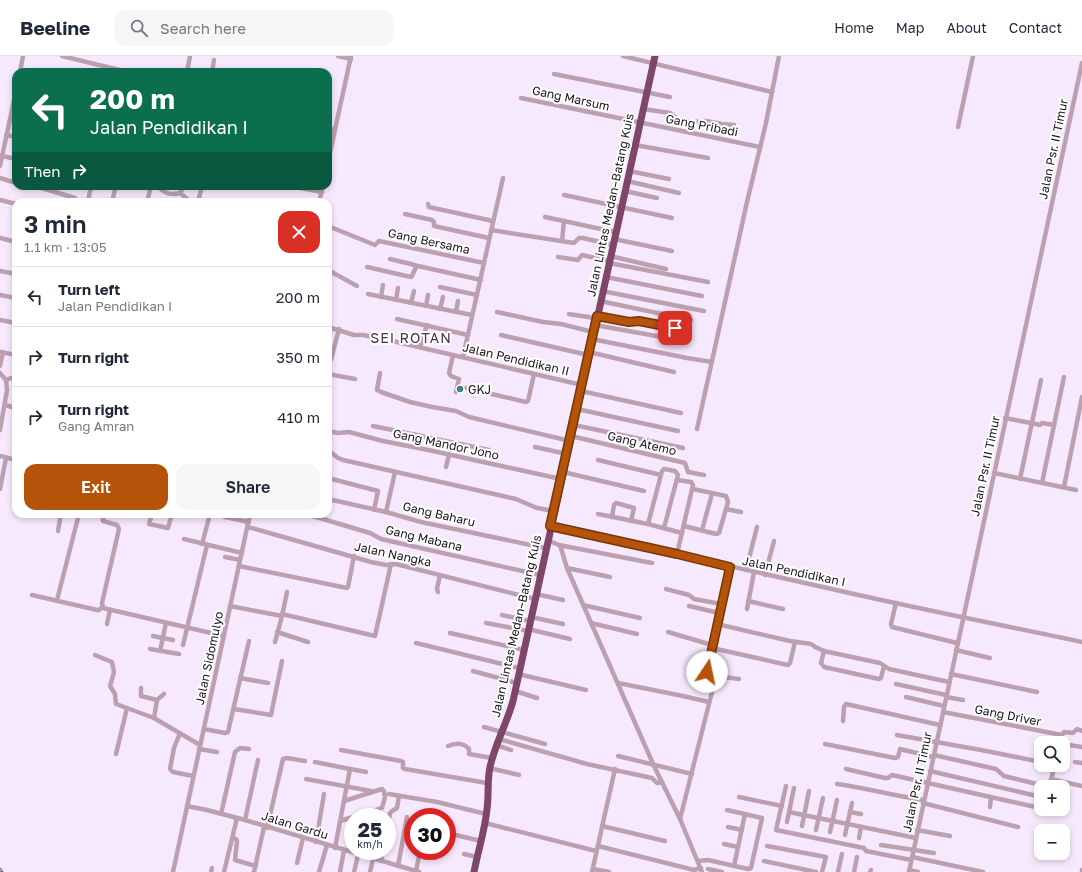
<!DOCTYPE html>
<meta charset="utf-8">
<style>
body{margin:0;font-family:"Golos Text",sans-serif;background:#f6f6f7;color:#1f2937;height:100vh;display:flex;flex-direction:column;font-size:15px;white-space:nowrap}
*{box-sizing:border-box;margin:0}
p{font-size:13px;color:#747a83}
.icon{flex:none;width:22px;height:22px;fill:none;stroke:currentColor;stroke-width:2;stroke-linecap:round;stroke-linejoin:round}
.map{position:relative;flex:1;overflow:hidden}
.details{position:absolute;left:12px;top:142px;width:320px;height:320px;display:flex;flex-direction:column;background:#fff;border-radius:12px;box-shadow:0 2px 6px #0003}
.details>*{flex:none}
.banner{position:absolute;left:12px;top:12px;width:320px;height:122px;border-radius:12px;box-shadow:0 2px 6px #0003;background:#0b6e4f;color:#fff;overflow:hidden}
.controls{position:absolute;left:1034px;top:680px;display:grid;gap:8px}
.controls a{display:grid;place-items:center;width:36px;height:36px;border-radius:8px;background:#fff;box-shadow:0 2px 6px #0003;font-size:20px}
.speed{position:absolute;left:344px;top:752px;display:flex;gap:8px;font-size:20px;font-weight:700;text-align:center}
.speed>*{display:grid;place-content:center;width:52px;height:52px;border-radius:50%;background:#fff;box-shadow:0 2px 6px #0003;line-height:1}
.speed small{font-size:10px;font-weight:400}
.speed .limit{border:6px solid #d22;background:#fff;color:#111}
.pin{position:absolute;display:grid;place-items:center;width:34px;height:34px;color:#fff;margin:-17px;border-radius:8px;box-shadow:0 2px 6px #0006}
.me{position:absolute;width:44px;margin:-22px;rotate:11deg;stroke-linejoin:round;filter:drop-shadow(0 0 3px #0008)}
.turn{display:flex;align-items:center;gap:14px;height:84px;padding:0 12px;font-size:18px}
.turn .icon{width:52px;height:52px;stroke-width:2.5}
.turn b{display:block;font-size:28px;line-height:34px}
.then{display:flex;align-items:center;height:38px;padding:0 12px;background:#0003;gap:8px;font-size:15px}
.round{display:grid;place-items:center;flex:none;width:42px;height:42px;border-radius:12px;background:#f6f6f7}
.headline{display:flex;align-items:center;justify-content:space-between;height:68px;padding:0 12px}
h1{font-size:24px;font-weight:600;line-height:30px}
.action{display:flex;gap:8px;margin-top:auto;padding:8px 12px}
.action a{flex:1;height:46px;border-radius:12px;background:#b45309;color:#fff;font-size:16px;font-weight:600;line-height:46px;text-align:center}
.action a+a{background:#f6f6f7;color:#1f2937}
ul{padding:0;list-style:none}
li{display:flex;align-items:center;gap:12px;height:60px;padding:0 12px;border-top:1px solid #e0e1e3}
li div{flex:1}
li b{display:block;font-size:15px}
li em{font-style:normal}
header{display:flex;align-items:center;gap:24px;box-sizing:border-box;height:56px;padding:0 20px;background:#fff;border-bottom:1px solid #e0e1e3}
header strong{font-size:19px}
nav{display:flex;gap:22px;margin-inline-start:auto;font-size:14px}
.search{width:280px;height:36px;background:#f6f6f7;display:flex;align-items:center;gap:10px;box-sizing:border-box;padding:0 14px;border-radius:12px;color:#747a83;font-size:15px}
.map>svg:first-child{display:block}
</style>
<header>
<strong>Beeline</strong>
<div class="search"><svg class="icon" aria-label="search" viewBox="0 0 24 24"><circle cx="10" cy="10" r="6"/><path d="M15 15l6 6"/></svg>Search here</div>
<nav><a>Home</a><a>Map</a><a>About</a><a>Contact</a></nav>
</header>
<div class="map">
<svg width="1082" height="816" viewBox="0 0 1082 816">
<rect width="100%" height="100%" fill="#f7e9fd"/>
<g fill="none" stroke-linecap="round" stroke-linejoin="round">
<g stroke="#bda0b0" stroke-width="4.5">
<polyline points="62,0 128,16"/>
<polyline points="338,0 351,3"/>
<polyline points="623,0 772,36"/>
<polyline points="20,16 23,0"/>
<polyline points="187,16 190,0"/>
<polyline points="195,16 201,16"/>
<polyline points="212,16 214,4"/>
<polyline points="554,18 670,41"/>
<polyline points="521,42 760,91"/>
<polyline points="643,53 670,57 678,63 693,66 706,65 722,68 734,69"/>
<polyline points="958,71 973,0"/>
<polyline points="328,72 335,74"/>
<polyline points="6,79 16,81"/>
<polyline points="635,89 708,102"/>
<polyline points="2,100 16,103"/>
<polyline points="328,106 351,0"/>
<polyline points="0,110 16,35"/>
<polyline points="629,115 669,123"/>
<polyline points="0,122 16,127"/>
<polyline points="627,125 679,137"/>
<polyline points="35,130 75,142"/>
<path d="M 157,130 C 165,137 170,140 180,137 L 184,130"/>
<polyline points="290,130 322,136"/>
<polyline points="625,135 657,142"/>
<polyline points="180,137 191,146"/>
<polyline points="564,139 672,162"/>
<polyline points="0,144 16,148"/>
<polyline points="88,146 91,130"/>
<polyline points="112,146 116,130"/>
<polyline points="147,146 151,130"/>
<polyline points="198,146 202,130"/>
<polyline points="319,146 323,130"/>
<polyline points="428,148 429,151 493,165"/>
<polyline points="405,158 432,164 434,166 434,170 489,182"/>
<polyline points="545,161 615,176"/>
<polyline points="328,170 375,189 379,185 484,207"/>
<polyline points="491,174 574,187 579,182 583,182 613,189"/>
<polyline points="0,182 16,186"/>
<polyline points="614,183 672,195"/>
<polyline points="562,185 564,165"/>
<polyline points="610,200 666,213"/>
<polyline points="558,201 578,204 582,199 609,205"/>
<polyline points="390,203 411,208 417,210"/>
<polyline points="609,207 708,226"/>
<polyline points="367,211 411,221 412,220 416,211 418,210 481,224"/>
<polyline points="328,214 357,230"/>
<polyline points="0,215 16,218"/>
<polyline points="606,221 702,240"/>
<polyline points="440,231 477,239"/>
<polyline points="602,235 704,255"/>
<polyline points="368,238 472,259"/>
<polyline points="0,239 16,242"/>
<polyline points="381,241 383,229"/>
<polyline points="396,244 398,232"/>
<polyline points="600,245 691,264"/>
<polyline points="411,247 414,235"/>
<polyline points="426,250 428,239"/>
<polyline points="440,253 443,241"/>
<polyline points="456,256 458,245"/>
<polyline points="497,256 543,266 561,268 593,276"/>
<path d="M 569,258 C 578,260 587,260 597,263"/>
<polyline points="597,260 629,266 639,265 687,274"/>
<polyline points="397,263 468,279"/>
<polyline points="0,264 16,267"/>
<polyline points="595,269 684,285"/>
<polyline points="328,271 354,279 363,279 388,284 582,329"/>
<polyline points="501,279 588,299"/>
<polyline points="592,283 687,302 712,306"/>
<polyline points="420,291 427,269"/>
<polyline points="0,296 16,299"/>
<polyline points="589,296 674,316"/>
<polyline points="453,299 449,317 451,320 459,323 456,336"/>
<polyline points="463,301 503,122"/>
<polyline points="331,304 339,273"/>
<polyline points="0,310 3,296"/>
<polyline points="0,317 6,324 7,334 0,374"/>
<polyline points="380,317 377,334 381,336 410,346 432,351 456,355 469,361 570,385"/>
<polyline points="328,318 355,323"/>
<polyline points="6,324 11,322 16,323"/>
<polyline points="466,332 526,346 528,345 534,318"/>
<polyline points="581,335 681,357"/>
<polyline points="5,349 16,352"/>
<polyline points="577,353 678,375"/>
<polyline points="1005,362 1036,368 1040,369 1042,367 1054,369"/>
<polyline points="574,369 683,392"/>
<polyline points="373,370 489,394"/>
<polyline points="697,373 747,146 766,67 779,0"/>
<polyline points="328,375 338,377 349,376 383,385 433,395 561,423"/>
<polyline points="571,380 685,407 688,416 704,419"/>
<polyline points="535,391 567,398"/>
<polyline points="328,394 338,402 343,404 516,443 537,452 554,455"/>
<polyline points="0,400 16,404"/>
<polyline points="598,404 661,419"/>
<polyline points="446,411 449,399"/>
<polyline points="563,416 644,435"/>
<polyline points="994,417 1076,434"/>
<polyline points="328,422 378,435 374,454"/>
<polyline points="1020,423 1041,324"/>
<polyline points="677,424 691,426 693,429 677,498"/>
<polyline points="1042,427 1064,321"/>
<polyline points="1064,431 1082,341"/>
<polyline points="0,433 6,402"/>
<polyline points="328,443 386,456 421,466 545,492"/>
<polyline points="726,453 741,456"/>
<polyline points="386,456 395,416"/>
<polyline points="103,458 103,465 117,469 119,473 102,547 103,552 224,580"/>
<polyline points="152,458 149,468 168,472 172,458"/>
<polyline points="220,458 225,461 249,466"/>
<polyline points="306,458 370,477 381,483 540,519"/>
<polyline points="598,458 648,468 682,477"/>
<polyline points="612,461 614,449 616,447 634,452 631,465"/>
<polyline points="648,468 662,415 664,413 675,415 678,419 664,472"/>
<path d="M 551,470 C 652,492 753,516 854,538 C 930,555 1006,570 1082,586"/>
<polyline points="684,470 716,478 719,477 728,446 726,440 693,433"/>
<polyline points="248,471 371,506 386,509 396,508 535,543"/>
<polyline points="702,474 712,438"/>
<polyline points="58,475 61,458"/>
<polyline points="184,483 242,497"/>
<polyline points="547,484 559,489 652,507"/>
<polyline points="202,488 210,458"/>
<polyline points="560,489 567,512 654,710 680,763"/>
<polyline points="225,501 240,504"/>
<polyline points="239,510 347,532 348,531 354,500"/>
<polyline points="567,512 610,521"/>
<polyline points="746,514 757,471"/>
<polyline points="765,519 774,485"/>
<polyline points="666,533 689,539 694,543 721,548"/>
<polyline points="438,536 437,533 440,519"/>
<polyline points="536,538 563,544"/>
<polyline points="32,539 97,554 99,554 102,551"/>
<polyline points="57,544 79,458"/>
<polyline points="748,545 783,553"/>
<polyline points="896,547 891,568 892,571 957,587"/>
<polyline points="583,549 640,562"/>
<polyline points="230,550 282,560 275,586"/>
<polyline points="689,550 719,557"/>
<polyline points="747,553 754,516"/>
<polyline points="282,558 375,580 391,508"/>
<polyline points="502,559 530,565"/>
<polyline points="282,560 287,536"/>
<polyline points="531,561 563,568"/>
<polyline points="486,567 528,575"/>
<polyline points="591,567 637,578"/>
<polyline points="107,568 110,554"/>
<polyline points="717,568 790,585 811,588 814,590"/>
<polyline points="528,573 570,583"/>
<polyline points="277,576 308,586"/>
<polyline points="668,576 712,589"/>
<polyline points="450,577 524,594"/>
<polyline points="153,580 173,584"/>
<polyline points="416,587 519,612"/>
<polyline points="183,589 207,489"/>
<polyline points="815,591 824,595 880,607 889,613 949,626"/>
<polyline points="712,592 788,609 790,607 795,586"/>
<polyline points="150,593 179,598"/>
<polyline points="956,594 990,602"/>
<polyline points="160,595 166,567"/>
<polyline points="824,595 821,607 824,611 879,623 881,622 884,610"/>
<polyline points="95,599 112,606 114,616 110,630 115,638 116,648 154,662 200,689"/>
<polyline points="473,615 517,627"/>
<polyline points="518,618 586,634"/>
<polyline points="951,618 1037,636"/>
<polyline points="716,620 739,623"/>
<polyline points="240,622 268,627"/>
<polyline points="618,627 683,640 709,646"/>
<polyline points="896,628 946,639"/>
<polyline points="141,632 141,640 157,644"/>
<polyline points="515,635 537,642"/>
<polyline points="906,641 944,650"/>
<polyline points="946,641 963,644"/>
<polyline points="234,653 271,659 282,605"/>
<polyline points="943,656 1062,679"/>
<polyline points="154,662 157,644 164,638"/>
<polyline points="843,665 844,651 846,648 940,669"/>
<polyline points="484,671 545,688"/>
<polyline points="204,673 225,677 228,676 249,585"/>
<polyline points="180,677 174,692 170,713 173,716 193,720"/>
<polyline points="897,679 981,694 1041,706"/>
<polyline points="1062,679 1064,676 1073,677 1077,673 1082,675"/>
<polyline points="499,683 587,708 652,722 657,727 662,726"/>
<polyline points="825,688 895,702 898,701 900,693 933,701"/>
<polyline points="1063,688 1082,691"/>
<polyline points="496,689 511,694"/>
<path d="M 448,690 C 455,687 463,686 469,693 L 469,698 L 492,702"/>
<polyline points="199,693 217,696"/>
<polyline points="341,694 401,705 403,706 403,712 405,713 487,727"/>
<polyline points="116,698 127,652"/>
<polyline points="934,699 996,713 1004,720 1049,731 1055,709"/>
<polyline points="618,700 692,718"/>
<polyline points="315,706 350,713"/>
<polyline points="1075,706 1082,707"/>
<polyline points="489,712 519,719"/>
<polyline points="846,713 885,722 888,722 892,719 1040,752"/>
<polyline points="930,715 1037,740"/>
<polyline points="306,723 371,735"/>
<polyline points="1051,723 1082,730"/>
<path d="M 837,728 C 866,732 895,740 924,744"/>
<polyline points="786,730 776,774 864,792 866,795 911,804"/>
<polyline points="389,738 437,746 486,758"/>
<polyline points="739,741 782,750"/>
<polyline points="344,745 382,733 384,735 385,741 382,752 354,761"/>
<polyline points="923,747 1018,771"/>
<polyline points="187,750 207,754 245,764 419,816"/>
<polyline points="990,751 991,741"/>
<polyline points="789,756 916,782"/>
<polyline points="850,756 861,758"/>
<polyline points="221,758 235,696 240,692 249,693"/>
<polyline points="245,764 258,704"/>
<polyline points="340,765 353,761"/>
<polyline points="787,766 794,732"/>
<polyline points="485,767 596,795"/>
<polyline points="602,770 665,785"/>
<polyline points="802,770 809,735"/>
<polyline points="728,771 742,774"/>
<polyline points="267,772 283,703 287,702 305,705"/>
<polyline points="387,774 390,757 392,755 397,752 399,740"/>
<polyline points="816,774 823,742"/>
<polyline points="917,774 950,780"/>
<polyline points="830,776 837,744"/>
<polyline points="447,777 481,785"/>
<polyline points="845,779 852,747"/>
<polyline points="232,782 236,783 237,785 235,804 256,810"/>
<polyline points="859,782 861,771"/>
<polyline points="316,786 324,738"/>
<polyline points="724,788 738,791"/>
<polyline points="881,789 934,797"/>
<polyline points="598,790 694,814 701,812"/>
<polyline points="767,790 826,801 822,816"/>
<polyline points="335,792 350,713 366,716"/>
<polyline points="464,798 477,801"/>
<polyline points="912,801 983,816"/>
<polyline points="381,805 383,795"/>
<polyline points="698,805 708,804 748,813 751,812 762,762 727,754"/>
<polyline points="764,805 816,816"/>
<polyline points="297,807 303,782"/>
<polyline points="398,810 407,761"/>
<polyline points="734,810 745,758"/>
<polyline points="593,813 609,816"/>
<polyline points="708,813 722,816"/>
<polyline points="909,814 918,816"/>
<polyline points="416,815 420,795"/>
<polyline points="173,816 250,458"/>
<polyline points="211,816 212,812"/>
<polyline points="224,816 237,762"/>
<polyline points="254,816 264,771"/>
<polyline points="319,816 327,789"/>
<polyline points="340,816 344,794"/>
<polyline points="354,816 359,795"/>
<polyline points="370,816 373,803"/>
<polyline points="592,816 615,713"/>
<polyline points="702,816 680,763 716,620 709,618 707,615 729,511"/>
<polyline points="838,816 842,798"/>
<polyline points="854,816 857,801"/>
<polyline points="870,816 871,814"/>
<polyline points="909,816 1082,7"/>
<polyline points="1082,816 1082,814"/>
</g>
<path stroke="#7e4668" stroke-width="7" d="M 474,816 C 478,795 485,774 487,753 C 489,739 487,725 490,711 C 495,688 507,667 513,645 L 655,0"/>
<defs>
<polyline id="rail" points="0,813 2,816"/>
</defs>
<use href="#rail" stroke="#514955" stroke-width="2.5"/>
<use href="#rail" stroke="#fff" stroke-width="1" stroke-dasharray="3" stroke-linecap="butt"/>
</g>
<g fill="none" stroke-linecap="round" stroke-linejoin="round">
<defs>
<polyline id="route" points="675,272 639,265 629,266 597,260 550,470 677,498 730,511 707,616"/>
</defs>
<use href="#route" stroke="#753606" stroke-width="10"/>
<use href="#route" stroke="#b45309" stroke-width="7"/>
</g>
<circle fill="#418476" stroke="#fff" stroke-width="1.5" cx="460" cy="333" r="4"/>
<g text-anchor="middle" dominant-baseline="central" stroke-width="4" stroke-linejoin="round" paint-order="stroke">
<g font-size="12" fill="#1a141d" stroke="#fff">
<text transform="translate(571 42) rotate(12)">Gang Marsum</text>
<text transform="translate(702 69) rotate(11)">Gang Pribadi</text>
<text transform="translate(1053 93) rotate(-78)">Jalan Psr. II Timur</text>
<text transform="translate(610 149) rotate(-78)">Jalan Lintas Medan–Batang Kuis</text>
<text transform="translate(429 185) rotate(12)">Gang Bersama</text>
<text transform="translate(516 303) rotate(13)">Jalan Pendidikan II</text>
<text transform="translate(642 387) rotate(13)">Gang Atemo</text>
<text transform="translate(446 388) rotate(12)">Gang Mandor Jono</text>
<text transform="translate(985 410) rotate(-78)">Jalan Psr. II Timur</text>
<text transform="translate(439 458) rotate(13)">Gang Baharu</text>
<text transform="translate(424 482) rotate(13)">Gang Mabana</text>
<text transform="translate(393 498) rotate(12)">Jalan Nangka</text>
<text transform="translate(794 515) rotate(12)">Jalan Pendidikan I</text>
<text transform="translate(516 570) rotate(-77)">Jalan Lintas Medan–Batang Kuis</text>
<text transform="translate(209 602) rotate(-78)">Jalan Sidomulyo</text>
<text transform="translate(1008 659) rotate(11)">Gang Driver</text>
<text transform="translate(917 726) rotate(-78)">Jalan Psr. II Timur</text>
<text transform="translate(295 769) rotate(17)">Jalan Gardu</text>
</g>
<g font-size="12" fill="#1a141d" stroke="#fff" text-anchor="start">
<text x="468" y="333">GKJ</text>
</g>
<g font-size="14" letter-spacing="1" fill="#433549" stroke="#fff">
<text x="411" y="281">SEI ROTAN</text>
</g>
</g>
</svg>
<div class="controls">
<a><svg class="icon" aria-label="search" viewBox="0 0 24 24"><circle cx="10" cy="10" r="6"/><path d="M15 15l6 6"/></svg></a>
<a>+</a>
<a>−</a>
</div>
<div class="speed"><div>25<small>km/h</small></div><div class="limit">30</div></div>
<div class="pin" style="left:675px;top:272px;background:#d93025"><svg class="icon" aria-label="arrive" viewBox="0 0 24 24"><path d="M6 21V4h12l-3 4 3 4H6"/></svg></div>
<svg class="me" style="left:707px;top:616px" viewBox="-20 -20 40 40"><circle r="19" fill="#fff"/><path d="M0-13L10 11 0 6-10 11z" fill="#b45309"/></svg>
<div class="banner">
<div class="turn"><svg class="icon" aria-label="left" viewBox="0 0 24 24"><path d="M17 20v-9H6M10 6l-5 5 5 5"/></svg><div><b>200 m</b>Jalan Pendidikan I</div></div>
<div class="then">Then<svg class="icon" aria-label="right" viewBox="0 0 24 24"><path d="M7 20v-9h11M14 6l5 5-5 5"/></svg></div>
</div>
<section class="details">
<div class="headline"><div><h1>3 min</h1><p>1.1 km · 13:05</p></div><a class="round" style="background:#d93025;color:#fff"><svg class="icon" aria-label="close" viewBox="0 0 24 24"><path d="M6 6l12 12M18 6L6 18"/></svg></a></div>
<ul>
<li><svg class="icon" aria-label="left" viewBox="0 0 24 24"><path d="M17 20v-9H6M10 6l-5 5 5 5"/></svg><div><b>Turn left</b><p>Jalan Pendidikan I</p></div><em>200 m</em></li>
<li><svg class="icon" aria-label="right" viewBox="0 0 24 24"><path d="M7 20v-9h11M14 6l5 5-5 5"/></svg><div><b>Turn right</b></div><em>350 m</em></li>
<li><svg class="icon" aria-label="right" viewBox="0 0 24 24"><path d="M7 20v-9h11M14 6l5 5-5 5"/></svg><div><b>Turn right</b><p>Gang Amran</p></div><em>410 m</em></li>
</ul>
<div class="action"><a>Exit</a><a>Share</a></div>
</section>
</div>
